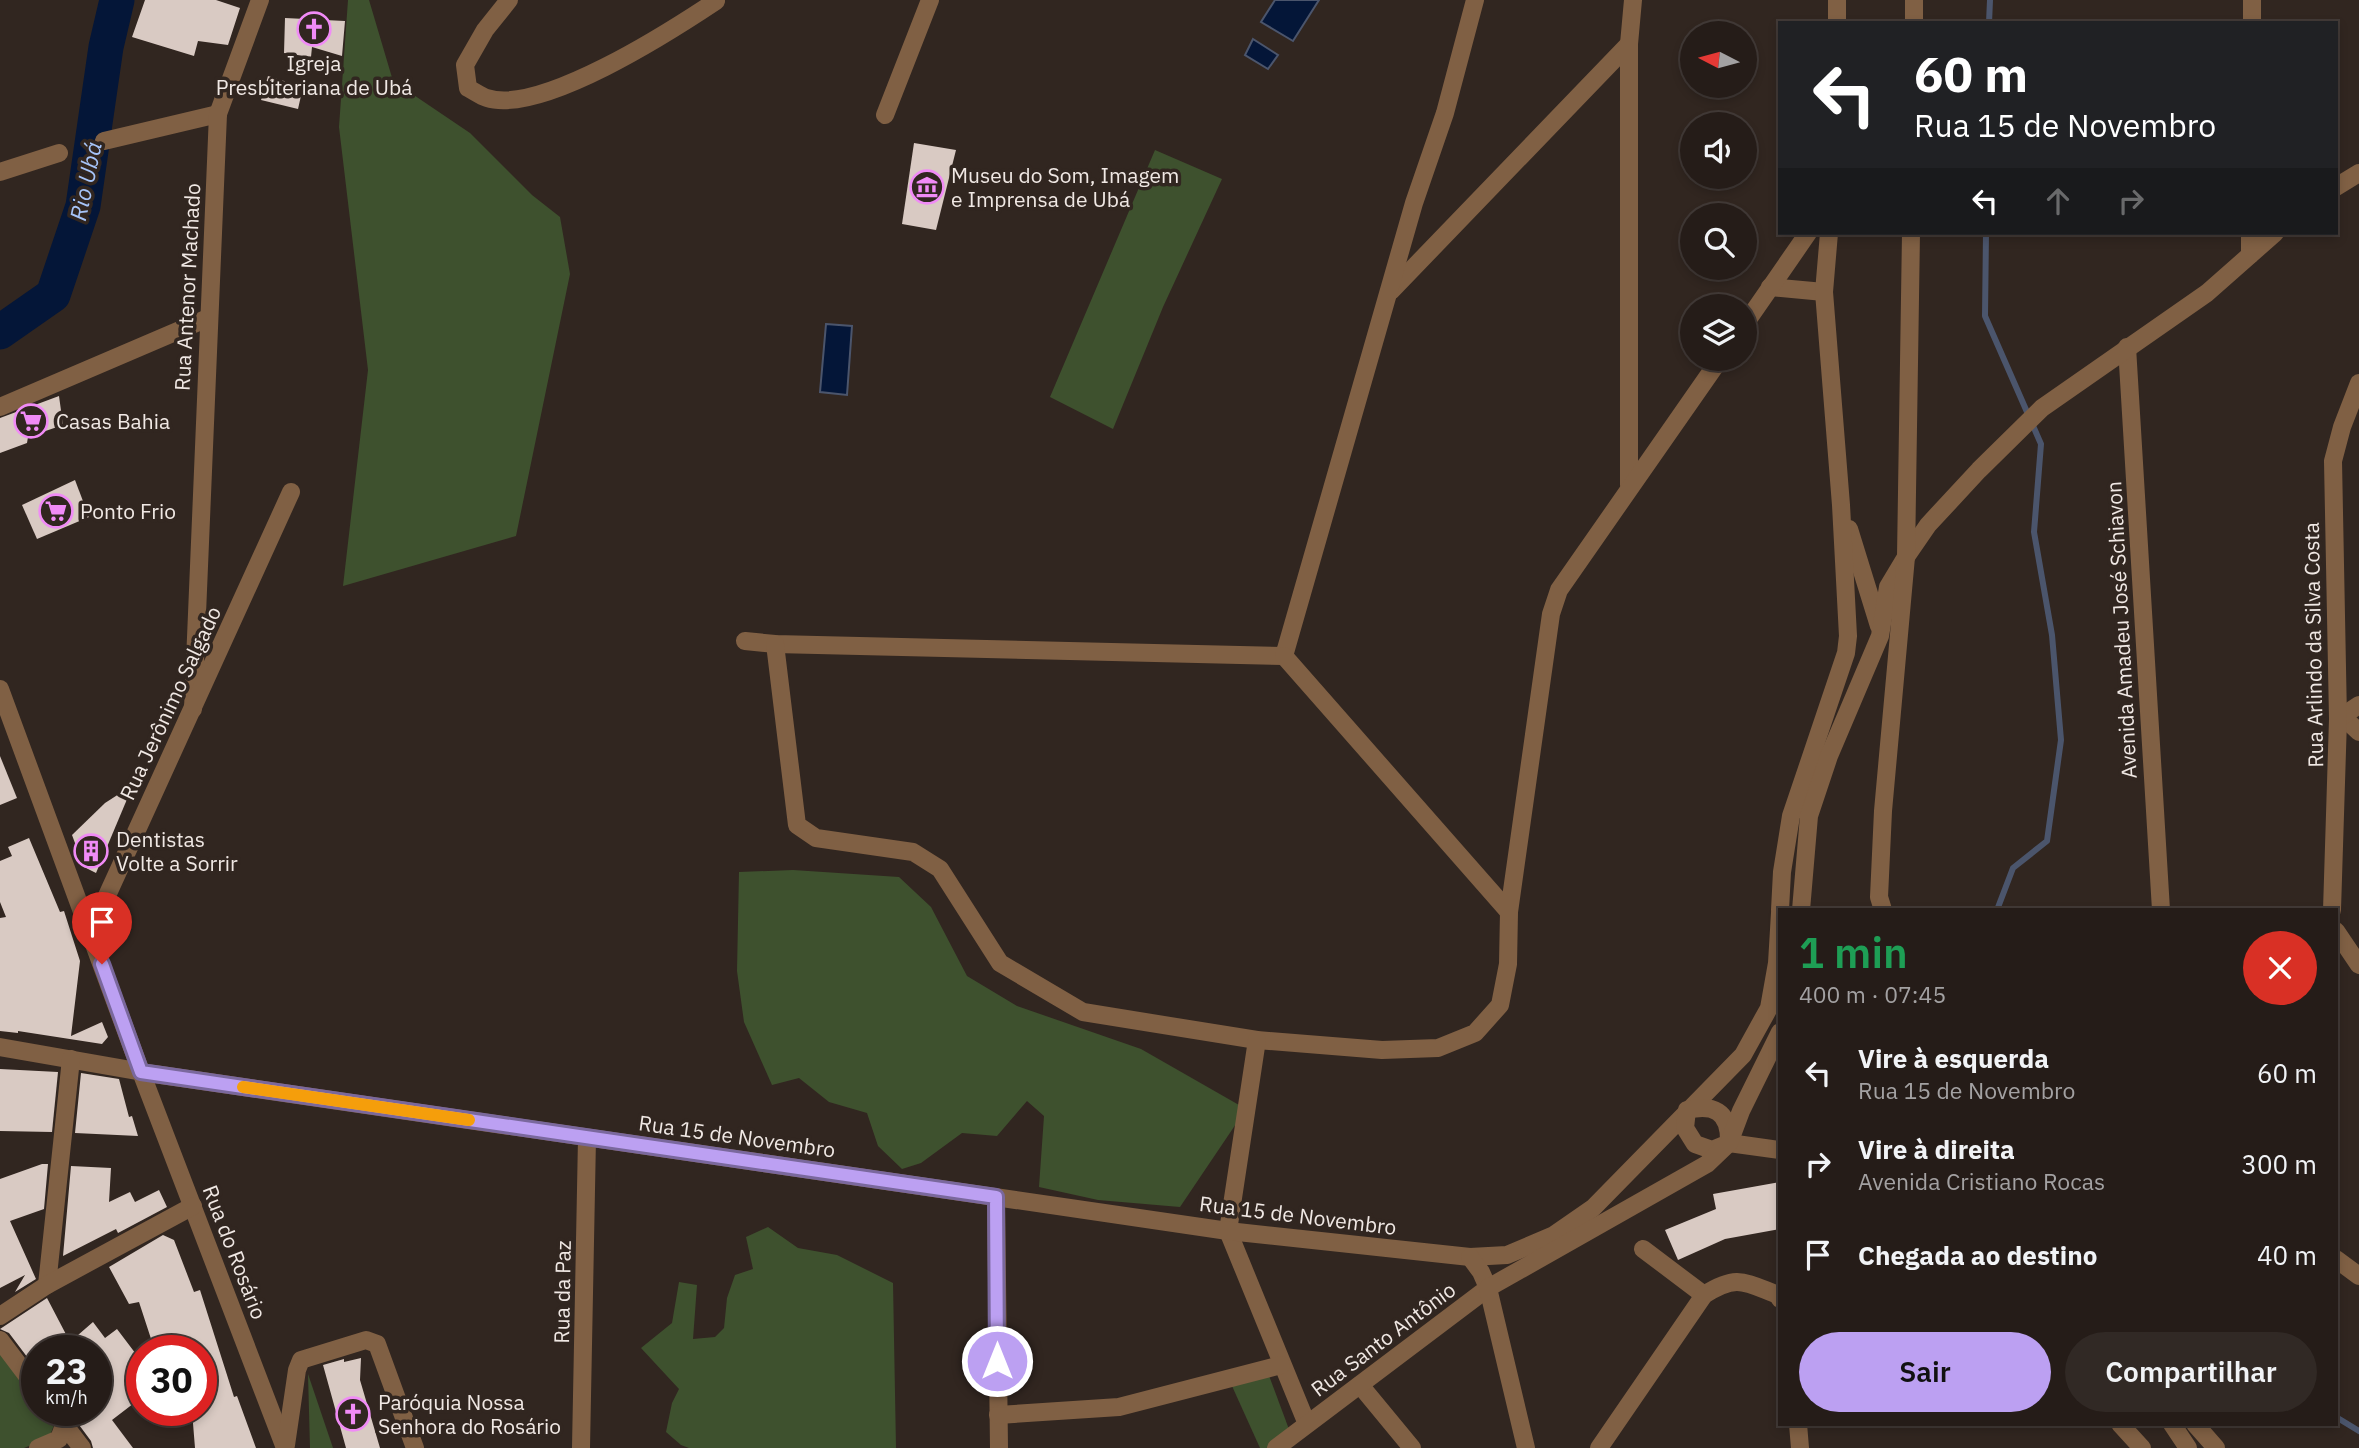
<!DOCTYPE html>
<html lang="pt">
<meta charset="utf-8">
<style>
body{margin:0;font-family:"IBM Plex Sans",sans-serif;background:#312925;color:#f1f3f6;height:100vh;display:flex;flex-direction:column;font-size:26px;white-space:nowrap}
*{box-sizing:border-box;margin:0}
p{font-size:23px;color:#a3a1a2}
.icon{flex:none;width:38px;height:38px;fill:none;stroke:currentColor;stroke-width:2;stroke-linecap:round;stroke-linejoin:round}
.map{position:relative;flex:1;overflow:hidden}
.sheet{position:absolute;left:1778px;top:908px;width:560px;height:518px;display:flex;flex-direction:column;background:#251c18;border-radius:0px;box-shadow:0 4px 10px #0003,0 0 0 2px #423a37}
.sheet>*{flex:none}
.top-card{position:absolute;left:1778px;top:21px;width:560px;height:214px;border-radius:0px;box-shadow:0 4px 10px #0003,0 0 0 2px #423a37;background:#202124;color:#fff;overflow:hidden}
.needle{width:46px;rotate:276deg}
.buttons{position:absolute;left:1680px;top:21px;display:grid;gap:14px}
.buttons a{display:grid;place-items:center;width:77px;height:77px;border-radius:50%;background:#251c18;box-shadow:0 4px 10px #0003,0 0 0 2px #423a37;font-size:35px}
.speed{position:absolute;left:21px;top:1335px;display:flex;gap:14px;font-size:35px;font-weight:700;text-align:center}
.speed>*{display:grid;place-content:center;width:91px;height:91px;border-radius:50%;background:#251c18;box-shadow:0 4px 10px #0003,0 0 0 2px #423a37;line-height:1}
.speed small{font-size:18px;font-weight:400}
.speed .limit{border:10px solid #d22;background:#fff;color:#111}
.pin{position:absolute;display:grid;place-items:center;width:60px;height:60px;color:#fff;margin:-72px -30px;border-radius:50% 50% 50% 0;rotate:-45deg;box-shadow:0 0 7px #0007}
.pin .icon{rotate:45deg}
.me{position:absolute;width:77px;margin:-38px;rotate:0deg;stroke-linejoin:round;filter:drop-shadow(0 0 5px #0008)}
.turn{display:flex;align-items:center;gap:24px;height:147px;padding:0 21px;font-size:32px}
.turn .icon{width:91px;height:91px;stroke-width:2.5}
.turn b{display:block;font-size:49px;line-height:60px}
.lanes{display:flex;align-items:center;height:66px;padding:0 21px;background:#0003;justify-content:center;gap:35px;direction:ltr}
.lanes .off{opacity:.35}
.round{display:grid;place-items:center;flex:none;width:74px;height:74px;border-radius:37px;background:#312925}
.head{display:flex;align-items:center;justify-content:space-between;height:119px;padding:0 21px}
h1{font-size:42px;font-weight:600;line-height:52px;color:#1e9e55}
.primary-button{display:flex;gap:14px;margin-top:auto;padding:14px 21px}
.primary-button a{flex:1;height:80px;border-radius:42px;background:#bca0f2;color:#111;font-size:28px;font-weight:600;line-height:80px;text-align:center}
.primary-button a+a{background:#312925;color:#f1f3f6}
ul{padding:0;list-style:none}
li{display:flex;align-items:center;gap:21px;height:91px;padding:0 21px}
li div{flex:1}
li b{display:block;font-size:26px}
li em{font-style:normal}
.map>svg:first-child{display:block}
</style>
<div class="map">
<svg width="2359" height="1448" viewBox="0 0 2359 1448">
<rect width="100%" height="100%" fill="#312620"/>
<g fill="#3e512e">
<polygon points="348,0 369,0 393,81 470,133 532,195 560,217 570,274 516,536 343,586 368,370 339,127"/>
<polygon points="1155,150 1222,179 1163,307 1113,429 1050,397"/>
<polygon points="793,870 899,877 931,907 967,976 1017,1006 1141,1049 1246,1109 1180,1207 1098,1200 1039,1187 1044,1116 1027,1101 997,1136 962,1133 921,1163 902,1169 878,1146 867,1113 829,1102 799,1078 772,1085 744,1022 737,971 739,872"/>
<polygon points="768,1227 798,1248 837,1255 893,1283 896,1448 689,1448 681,1445 666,1432 672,1403 679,1389 641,1348 672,1323 679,1282 697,1285 693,1339 715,1337 724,1328 727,1298 735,1275 753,1269 746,1237"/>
<polygon points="0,1350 37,1401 37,1410 43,1411 54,1425 49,1438 24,1448 0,1448"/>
<polygon points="1268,1373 1290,1432 1268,1448 1260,1448 1232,1386"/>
<polygon points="308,1374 333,1448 310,1448"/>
</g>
<g fill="#041638" stroke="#4b556c" stroke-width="2">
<polygon points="1275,0 1319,0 1293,41 1261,22"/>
<polygon points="1253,39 1278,55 1268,69 1245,55"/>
<polygon points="826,324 852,326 847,395 820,392"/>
</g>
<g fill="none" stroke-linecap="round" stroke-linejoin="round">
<g stroke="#4b556c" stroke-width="6">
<polyline points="1989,23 1990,0"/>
<polyline points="1986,233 1985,316 2041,444 2034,532 2052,635 2061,740 2047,841 2013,868 1997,910"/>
<polyline points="2336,1417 2359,1431"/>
</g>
<polyline stroke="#041638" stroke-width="35" points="0,332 53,295 83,206 106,47 117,0"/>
</g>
<g fill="#d9cac3">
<polygon points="145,0 216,0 240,8 228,45 198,41 194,56 132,37"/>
<polygon points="285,18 345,21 342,56 312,47 311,57 284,53"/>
<polygon points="268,76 303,87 298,109 261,100"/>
<polygon points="914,143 956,150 936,230 902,224"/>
<polygon points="59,396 63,425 28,437 27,443 0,453 0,418"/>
<polygon points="75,480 89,517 37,539 22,505"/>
<polygon points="0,756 17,798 0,805"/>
<polygon points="133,785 96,873 84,867 72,835 105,803"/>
<polygon points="29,838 60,912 64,911 80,961 71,1036 102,1022 108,1037 102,1044 18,1031 18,1033 0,1031 0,918 6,917 0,902 0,861 12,856 8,847"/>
<polygon points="0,1069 58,1072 52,1132 0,1131"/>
<polygon points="81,1073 119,1079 129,1117 132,1116 138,1136 75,1133"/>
<polygon points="42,1164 48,1164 44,1209 10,1221 36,1279 15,1292 25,1275 0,1288 0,1179"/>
<polygon points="71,1166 111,1168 109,1202 130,1192 135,1202 159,1190 167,1207 118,1233 116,1229 63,1256"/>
<polygon points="1780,1182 1780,1229 1725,1239 1678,1260 1665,1230 1716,1209 1713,1194"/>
<polygon points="163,1235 174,1240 194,1292 200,1290 234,1397 237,1396 256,1448 195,1448 192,1411 201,1410 201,1343 177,1351 155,1351 139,1302 129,1304 109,1267"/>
<polygon points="47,1298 70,1342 93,1322 105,1338 117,1329 142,1362 142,1397 112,1420 133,1448 93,1448 91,1441 68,1410 96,1410 96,1351 37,1351 37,1370 9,1333 0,1329"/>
<polygon points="361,1358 360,1380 380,1448 346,1448 323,1365 344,1359 344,1362"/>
</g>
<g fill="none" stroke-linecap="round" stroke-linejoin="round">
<g stroke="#806044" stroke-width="18">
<path d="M 509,0 L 485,30 L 465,65 L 468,88 C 474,91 481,96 487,98 C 541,115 671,31 716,1"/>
<polyline points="1837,0 1837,23"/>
<polyline points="1914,0 1914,23"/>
<polyline points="2252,23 2252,0"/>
<polyline points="885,115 930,0"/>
<polyline points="104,141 218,114"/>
<polyline points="0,172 59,153"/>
<polyline points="2336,187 2359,173"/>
<polyline points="2250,255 2250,233"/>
<polyline points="1770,287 1824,292"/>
<polyline points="1391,291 1629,44"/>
<polyline points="1745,324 1808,233"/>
<polyline points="2127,347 2161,910"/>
<polyline points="0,407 208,318"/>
<polyline points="1629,485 1629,44 1633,0"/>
<polyline points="1849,529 1879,626"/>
<polyline points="745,641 775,644 1284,656 1414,203 1445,113 1475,0"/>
<polyline points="775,644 797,825 816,838 913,852 940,869 1000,963 1083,1012 1257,1040 1382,1050 1438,1048 1475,1033 1500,1005 1508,964 1509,912 1551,614 1559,590 1720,359"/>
<polyline points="1284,656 1509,912"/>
<polyline points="0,689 141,1072 285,1448"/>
<polyline points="193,709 218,114 260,0"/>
<polyline points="2342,716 2359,732"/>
<polyline points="2338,719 2359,705"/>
<polyline points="1780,910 1782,872 1791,816 1846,653 1848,636 1841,505 1824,292 1829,233"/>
<polyline points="1801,910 1809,816 1829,756 1880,636 1888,587 1906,557 1928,525 1979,470 2042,408 2207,293 2275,233"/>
<polyline points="1883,910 1879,897 1883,811 1906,557 1911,233"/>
<polyline points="2332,910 2338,719 2333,461 2342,427 2359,383"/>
<polyline points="2336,931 2359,965"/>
<polyline points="90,933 291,492"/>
<polyline points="1257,1040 1228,1231 1307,1424"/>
<polyline points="0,1047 154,1074 1228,1231 1470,1257 1507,1255 1554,1235 1593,1208 1743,1055 1769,1008 1777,963 1780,913"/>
<path d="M 1729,1140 C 1729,1111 1713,1104 1687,1110 L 1685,1128 L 1695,1144 L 1712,1150 L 1729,1143 L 1780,1150"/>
<polyline points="996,1197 999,1448"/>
<polyline points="1643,1249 1704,1295"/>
<polyline points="2336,1259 2359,1276"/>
<polyline points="47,1285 71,1059"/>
<polyline points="0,1316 47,1285 193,1206"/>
<polyline points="0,1340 37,1389"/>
<polyline points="1360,1385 1412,1448"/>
<polyline points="53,1410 82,1448"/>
<polyline points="998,1415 1119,1407 1281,1365"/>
<polyline points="1798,1424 1800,1448"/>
<polyline points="2120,1424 2142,1448"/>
<polyline points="2172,1424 2188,1448"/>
<polyline points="2195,1424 2216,1448"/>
<polyline points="286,1445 297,1370 301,1360 366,1340 377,1344 415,1448"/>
<polyline points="38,1448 59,1439 64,1425"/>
<polyline points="581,1448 587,1138"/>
<polyline points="1276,1448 1488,1288 1481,1272 1470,1257"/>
<polyline points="1526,1448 1488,1288 1707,1164 1729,1143 1741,1111 1780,1032"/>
<path d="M 1599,1448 L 1704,1295 C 1737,1274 1744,1282 1778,1295 L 1780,1299"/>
</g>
</g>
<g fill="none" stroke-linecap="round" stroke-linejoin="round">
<defs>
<polyline id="route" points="102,964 141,1072 996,1197 997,1361"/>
</defs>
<use href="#route" stroke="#7a689d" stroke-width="18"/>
<use href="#route" stroke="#bca0f2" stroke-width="12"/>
<polyline stroke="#f59e0b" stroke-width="12" points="243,1087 469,1120"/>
</g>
<defs>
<symbol id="church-ring" viewBox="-11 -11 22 22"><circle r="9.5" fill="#312620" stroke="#f08bf6" stroke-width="1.5"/><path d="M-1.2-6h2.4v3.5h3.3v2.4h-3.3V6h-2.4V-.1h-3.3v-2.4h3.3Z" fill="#f08bf6"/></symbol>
<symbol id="museum-ring" viewBox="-11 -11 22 22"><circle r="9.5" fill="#312620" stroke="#f08bf6" stroke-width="1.5"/><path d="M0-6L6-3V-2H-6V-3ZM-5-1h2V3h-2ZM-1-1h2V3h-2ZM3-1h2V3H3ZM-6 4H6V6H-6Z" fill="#f08bf6"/></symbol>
<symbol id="supermarket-ring" viewBox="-11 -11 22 22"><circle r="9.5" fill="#312620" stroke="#f08bf6" stroke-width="1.5"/><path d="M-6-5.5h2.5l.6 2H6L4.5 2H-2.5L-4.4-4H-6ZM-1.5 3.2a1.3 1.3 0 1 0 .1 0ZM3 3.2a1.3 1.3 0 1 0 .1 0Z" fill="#f08bf6"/></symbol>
<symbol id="building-ring" viewBox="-11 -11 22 22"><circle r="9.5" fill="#312620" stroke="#f08bf6" stroke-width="1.5"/><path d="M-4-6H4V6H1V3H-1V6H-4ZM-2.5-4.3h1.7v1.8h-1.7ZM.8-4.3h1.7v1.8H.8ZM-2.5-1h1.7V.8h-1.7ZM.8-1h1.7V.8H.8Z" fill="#f08bf6"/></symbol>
</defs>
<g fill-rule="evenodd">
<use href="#church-ring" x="295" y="10" width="38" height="38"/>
<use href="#museum-ring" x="908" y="168" width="38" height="38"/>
<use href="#supermarket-ring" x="12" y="402" width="38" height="38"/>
<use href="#supermarket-ring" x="37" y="492" width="38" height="38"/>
<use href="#building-ring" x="72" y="832" width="38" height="38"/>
<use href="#church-ring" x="334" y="1395" width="38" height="38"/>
</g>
<g text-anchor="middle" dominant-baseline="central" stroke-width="7" stroke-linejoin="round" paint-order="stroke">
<g font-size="21" fill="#f0e8e4" stroke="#312620" text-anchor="start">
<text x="314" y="63" text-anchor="middle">Igreja<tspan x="314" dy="24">Presbiteriana de Ubá</tspan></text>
<text x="951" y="175">Museu do Som, Imagem<tspan x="951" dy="24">e Imprensa de Ubá</tspan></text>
<text x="56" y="421">Casas Bahia</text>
<text x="80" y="511">Ponto Frio</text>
<text x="116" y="839">Dentistas<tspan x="116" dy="24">Volte a Sorrir</tspan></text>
<text x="378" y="1402">Paróquia Nossa<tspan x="378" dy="24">Senhora do Rosário</tspan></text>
</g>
<g font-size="21" fill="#f0e8e4" stroke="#312620">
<text transform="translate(187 287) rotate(-87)">Rua Antenor Machado</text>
<text transform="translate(2121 630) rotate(-93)">Avenida Amadeu José Schiavon</text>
<text transform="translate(2313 645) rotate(-91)">Rua Arlindo da Silva Costa</text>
<text transform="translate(170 703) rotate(-65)">Rua Jerônimo Salgado</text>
<text transform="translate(737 1136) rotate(8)">Rua 15 de Novembro</text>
<text transform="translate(1298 1215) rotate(7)">Rua 15 de Novembro</text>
<text transform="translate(235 1252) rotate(69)">Rua do Rosário</text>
<text transform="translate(562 1292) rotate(-89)">Rua da Paz</text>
<text transform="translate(1383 1339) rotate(-37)">Rua Santo Antônio</text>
</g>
<g font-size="23" font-style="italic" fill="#a6c4f8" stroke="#312620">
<text transform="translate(85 181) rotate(-78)">Rio Ubá</text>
</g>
</g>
</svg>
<div class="buttons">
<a><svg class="needle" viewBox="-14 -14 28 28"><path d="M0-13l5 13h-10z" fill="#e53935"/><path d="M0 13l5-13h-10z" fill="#a3a1a2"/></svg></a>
<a><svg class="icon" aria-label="sound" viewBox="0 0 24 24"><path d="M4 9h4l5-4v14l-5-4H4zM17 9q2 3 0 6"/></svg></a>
<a><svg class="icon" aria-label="search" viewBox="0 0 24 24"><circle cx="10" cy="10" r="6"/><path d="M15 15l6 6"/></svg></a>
<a><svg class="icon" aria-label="layers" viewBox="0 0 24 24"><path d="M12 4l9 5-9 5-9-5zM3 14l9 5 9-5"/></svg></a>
</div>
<div class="speed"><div>23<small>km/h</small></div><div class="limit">30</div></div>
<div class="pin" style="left:102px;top:964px;background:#d93025"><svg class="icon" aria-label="arrive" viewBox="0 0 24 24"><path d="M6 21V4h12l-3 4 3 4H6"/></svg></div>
<svg class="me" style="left:997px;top:1361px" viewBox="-20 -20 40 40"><circle r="17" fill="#bca0f2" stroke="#fff" stroke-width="3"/><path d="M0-11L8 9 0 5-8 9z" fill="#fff"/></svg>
<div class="top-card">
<div class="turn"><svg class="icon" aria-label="left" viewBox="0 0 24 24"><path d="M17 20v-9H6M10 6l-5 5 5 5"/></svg><div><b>60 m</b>Rua 15 de Novembro</div></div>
<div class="lanes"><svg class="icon" aria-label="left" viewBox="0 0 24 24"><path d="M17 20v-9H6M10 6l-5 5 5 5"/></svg><svg class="icon off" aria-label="ahead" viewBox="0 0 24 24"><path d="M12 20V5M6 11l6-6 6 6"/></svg><svg class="icon off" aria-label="right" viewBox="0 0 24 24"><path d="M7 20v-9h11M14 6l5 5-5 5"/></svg></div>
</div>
<section class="sheet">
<div class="head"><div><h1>1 min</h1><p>400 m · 07:45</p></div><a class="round" style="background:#d93025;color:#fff"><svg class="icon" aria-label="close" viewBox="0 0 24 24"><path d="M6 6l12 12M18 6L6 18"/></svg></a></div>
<ul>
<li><svg class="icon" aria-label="left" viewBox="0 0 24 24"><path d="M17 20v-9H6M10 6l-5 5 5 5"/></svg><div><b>Vire à esquerda</b><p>Rua 15 de Novembro</p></div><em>60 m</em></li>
<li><svg class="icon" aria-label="right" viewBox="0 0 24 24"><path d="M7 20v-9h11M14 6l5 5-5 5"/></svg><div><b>Vire à direita</b><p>Avenida Cristiano Rocas</p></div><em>300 m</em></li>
<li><svg class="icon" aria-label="arrive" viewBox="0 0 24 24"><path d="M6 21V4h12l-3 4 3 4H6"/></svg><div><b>Chegada ao destino</b></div><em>40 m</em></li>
</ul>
<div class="primary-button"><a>Sair</a><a>Compartilhar</a></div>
</section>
</div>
